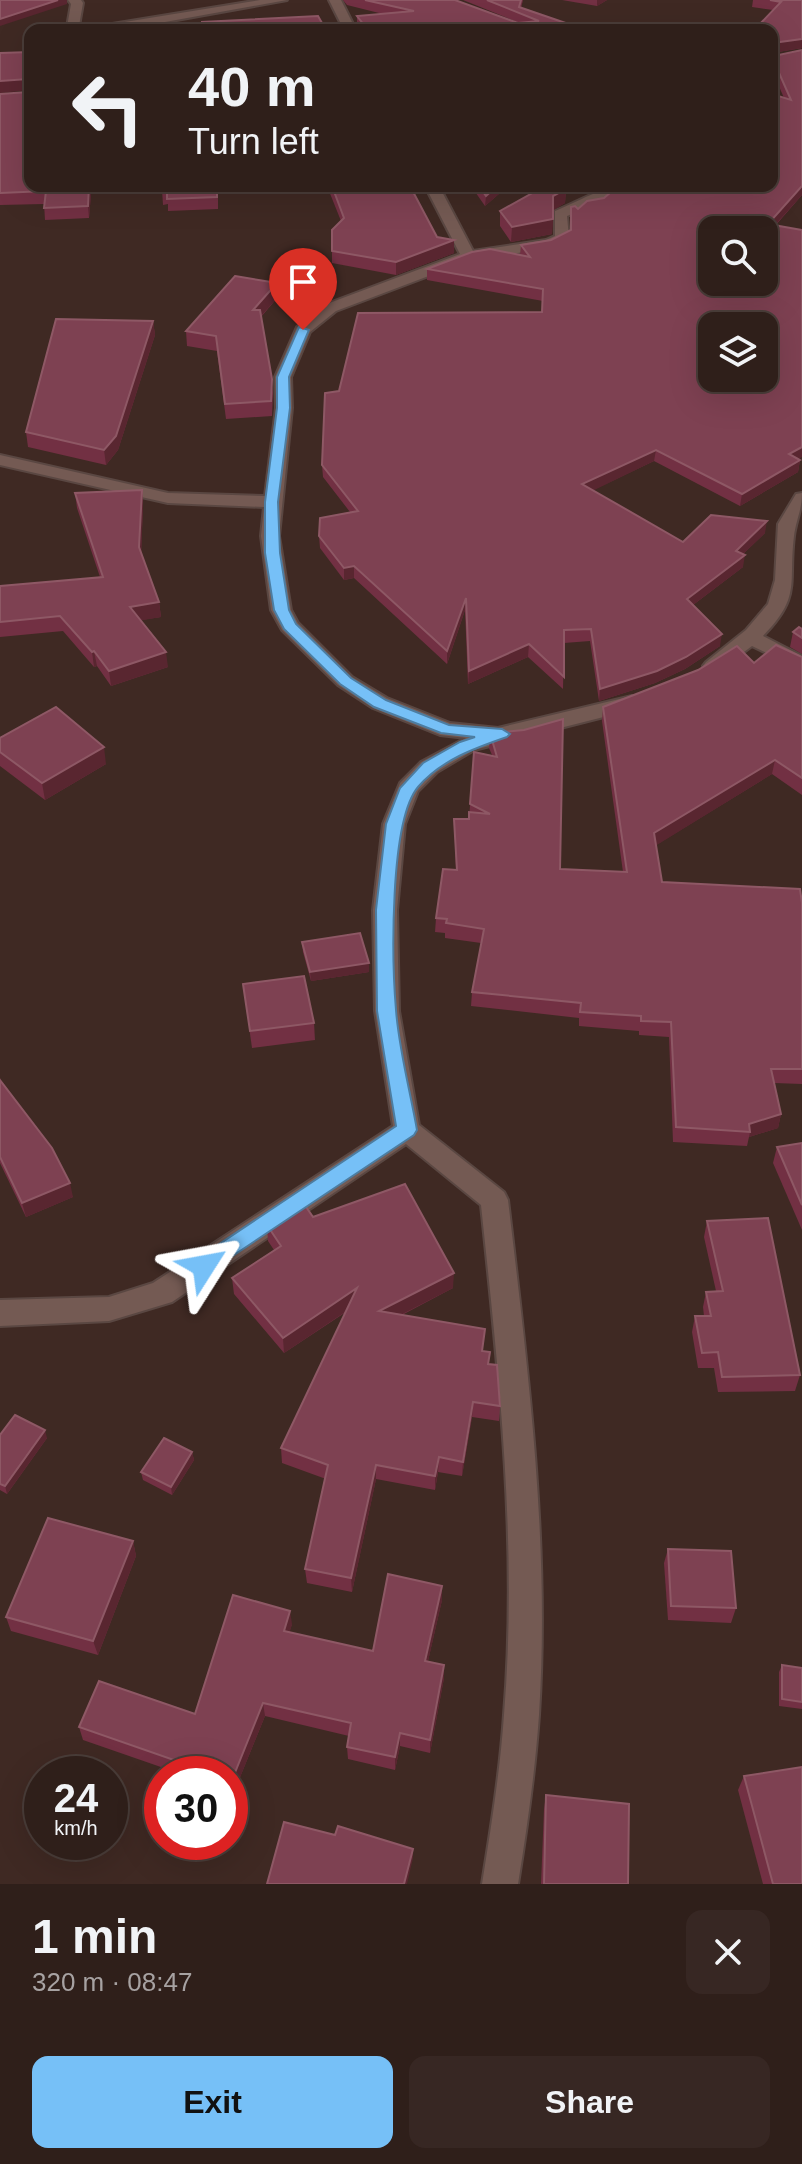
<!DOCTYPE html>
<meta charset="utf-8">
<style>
body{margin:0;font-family:Helvetica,sans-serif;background:#372723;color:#f1f3f6;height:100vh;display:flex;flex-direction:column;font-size:30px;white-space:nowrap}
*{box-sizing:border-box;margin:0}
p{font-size:26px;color:#a7a2a2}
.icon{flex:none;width:44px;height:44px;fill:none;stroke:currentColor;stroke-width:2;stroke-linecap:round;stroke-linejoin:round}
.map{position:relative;height:1884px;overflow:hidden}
.side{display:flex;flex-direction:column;background:#2f1f1a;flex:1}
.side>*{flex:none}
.top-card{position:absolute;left:24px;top:24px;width:754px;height:168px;border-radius:16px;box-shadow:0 8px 32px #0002,0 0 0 2px #4a3d39;background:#2f1f1a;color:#f1f3f6;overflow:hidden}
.buttons{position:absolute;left:698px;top:216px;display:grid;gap:16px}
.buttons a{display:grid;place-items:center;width:80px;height:80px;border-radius:16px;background:#2f1f1a;box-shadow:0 8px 32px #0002,0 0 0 2px #4a3d39;font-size:40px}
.speed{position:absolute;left:24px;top:1756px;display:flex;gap:16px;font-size:40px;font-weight:700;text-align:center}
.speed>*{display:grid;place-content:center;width:104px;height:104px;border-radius:50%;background:#2f1f1a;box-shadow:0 8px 32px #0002,0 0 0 2px #4a3d39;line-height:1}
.speed small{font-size:20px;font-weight:400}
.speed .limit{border:12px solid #d22;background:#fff;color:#111}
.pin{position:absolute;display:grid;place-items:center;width:68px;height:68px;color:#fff;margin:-82px -34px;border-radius:50% 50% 50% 0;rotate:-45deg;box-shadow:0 0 8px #0007}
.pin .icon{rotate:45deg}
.me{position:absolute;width:88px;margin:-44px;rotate:56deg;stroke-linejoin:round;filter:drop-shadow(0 0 6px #0008)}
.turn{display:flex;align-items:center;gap:28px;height:168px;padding:0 32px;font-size:36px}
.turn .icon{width:104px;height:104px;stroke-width:2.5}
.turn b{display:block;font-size:56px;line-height:68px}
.round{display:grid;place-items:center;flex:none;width:84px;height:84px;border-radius:16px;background:#372723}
.headline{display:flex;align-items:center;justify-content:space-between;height:136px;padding:0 32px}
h1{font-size:48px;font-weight:800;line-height:60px}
.cta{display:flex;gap:16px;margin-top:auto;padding:16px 32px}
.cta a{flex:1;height:92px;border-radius:16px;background:#76c0f7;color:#111;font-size:32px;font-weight:800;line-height:92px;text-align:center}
.cta a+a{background:#372723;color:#f1f3f6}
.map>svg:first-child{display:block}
</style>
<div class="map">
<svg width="802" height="1884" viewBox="0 0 802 1884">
<rect width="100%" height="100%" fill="#3f2923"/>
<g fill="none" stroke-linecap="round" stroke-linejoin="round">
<defs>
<g id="street">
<polygon points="68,0 81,0 83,3 79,26 82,30 69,30 67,27 71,4"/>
<polygon points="260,0 287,0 121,30 94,30 100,26"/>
<polygon points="329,0 341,0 356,30 344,30"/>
<path d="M 425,186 L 439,186 L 473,251 L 546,240 L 555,236 L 555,211 C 578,202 602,186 626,186 L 604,202 L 567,216 L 569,238 L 550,248 L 471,260 L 336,311 L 310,332 L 291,377 L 292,408 L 279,536 L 291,610 L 298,623 L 352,677 L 387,698 L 450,723 L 498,728 L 632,696 L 642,703 L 639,708 L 474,750 L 437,772 L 418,791 L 405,824 L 397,910 L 399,1011 L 419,1125 L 504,1192 L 508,1200 C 528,1370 550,1543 539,1715 C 535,1772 527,1828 518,1884 L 482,1884 C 491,1828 500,1772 504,1715 C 518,1545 499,1374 481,1205 L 406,1144 L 172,1302 L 109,1321 L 0,1326 L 0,1300 L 109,1297 L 153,1283 L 393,1126 L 375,1011 L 373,910 L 383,824 L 400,783 L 421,762 L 466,738 L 440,735 L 373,708 L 338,685 L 282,630 L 271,610 L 261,536 L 264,507 L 168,503 L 0,465 L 0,455 L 168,493 L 265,496 L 276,408 L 275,377 L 297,327 L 324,305 L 460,254 Z"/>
<path d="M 802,493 C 802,510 796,520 794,536 C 788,584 802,596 763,636 L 802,656 L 802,670 L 752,646 L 720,670 L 706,670 L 703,666 L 706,662 L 746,630 L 768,604 L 775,580 L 778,524 L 796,494 Z"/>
</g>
</defs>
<use href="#street" stroke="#5a4742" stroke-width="4"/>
<use href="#street" fill="#745a53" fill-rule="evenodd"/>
</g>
<g fill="#723043">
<polygon points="343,0 455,0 518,23 520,23 463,0 523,0 521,8 586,30 361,30 357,25 357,16 383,14 347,5"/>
<polygon points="562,0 607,0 597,6"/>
<polygon points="753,0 802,0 802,49 802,48 772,53 772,30 758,30 758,26 773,10 752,7"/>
<polygon points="802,50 802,195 775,226 798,459 800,460 798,472 740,506 654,461 593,490 683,542 765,533 743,554 743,567 693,605 720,646 685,669 655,683 599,701 590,641 564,643 563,689 528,657 468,684 465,610 447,664 354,578 344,580 320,548 319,536 350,512 323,477 322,465 339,391 542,312 543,301 427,280 427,269 520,255 521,245 551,240 570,230 571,207 578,209 604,198 784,98 772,70 772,55 774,56"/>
<polygon points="0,94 30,186 218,186 218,209 168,211 168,204 163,205 162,190 91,194 89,218 45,220 44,204 0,205"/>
<polygon points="327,186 410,186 437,237 454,240 454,253 396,275 332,263 332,251 341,221"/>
<polygon points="471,186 508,186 485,206"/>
<polygon points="566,189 565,203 553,210 552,234 511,242 500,226 500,211"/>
<polygon points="278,297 261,317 273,393 272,416 226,419 217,351 187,346 186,331"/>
<polygon points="153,321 155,335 118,450 106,465 28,447 26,432"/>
<polygon points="142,490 143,505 141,553 159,602 161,617 141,620 168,667 111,686 97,666 94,667 63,631 0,637 0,586 100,577 77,508 75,493"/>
<polygon points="802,629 802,654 790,647 793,632"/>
<polygon points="802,657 802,795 772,774 656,845 662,882 802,903 802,1084 774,1083 781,1114 778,1128 749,1137 747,1146 673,1142 669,1037 639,1035 639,1031 579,1026 579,1018 471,1006 472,992 481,943 445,938 445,933 435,932 436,918 456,870 454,819 469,819 474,752 492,755 489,748 490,733 560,869 623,872 602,721 603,707 754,663"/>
<polygon points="0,738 106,764 45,800 0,766"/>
<polygon points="302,942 369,972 311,981 303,952"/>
<polygon points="243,984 314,1023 315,1040 252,1048"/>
<polygon points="0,1080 73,1197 26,1217 0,1163"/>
<polygon points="802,1143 802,1230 773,1163 777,1147"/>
<polygon points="313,1217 453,1288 402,1315 483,1351 489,1364 500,1406 499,1421 472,1417 462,1476 438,1472 435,1490 376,1479 352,1592 307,1583 305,1569 326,1479 282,1463 281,1448 346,1312 284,1353 234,1294 232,1278 274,1250 268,1241 267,1225"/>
<polygon points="707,1221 800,1375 795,1391 718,1392 714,1368 698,1368 692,1332 695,1316 704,1316 703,1307 706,1292 716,1291 704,1237"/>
<polygon points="0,1435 47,1438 7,1494 0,1490"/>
<polygon points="192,1452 194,1460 172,1495 143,1480 141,1472"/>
<polygon points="133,1541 136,1556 98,1655 11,1631 6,1617"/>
<polygon points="668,1549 736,1608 731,1623 668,1620 664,1563"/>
<polygon points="442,1600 428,1661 444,1678 430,1753 400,1746 395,1770 348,1759 347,1747 349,1736 265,1716 234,1792 230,1791 230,1774 181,1774 83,1740 79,1727 195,1714 292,1624 289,1633 373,1651"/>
<polygon points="782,1665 802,1668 802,1709 779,1706 779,1672"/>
<polygon points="744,1776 802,1884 763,1884 738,1790"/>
<polygon points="546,1795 628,1884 541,1884 544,1809"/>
</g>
<g fill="#592630">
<polygon points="58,0 67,0 67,4 0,26 0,19"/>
<polygon points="597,0 607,0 597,6"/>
<polygon points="802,39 802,48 772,53 772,43"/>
<polygon points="28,79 30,90 0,93 0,81"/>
<polygon points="89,186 91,194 89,218 88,206"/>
<polygon points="497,186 508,186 485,206 486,196"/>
<polygon points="802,186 802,195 766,235 768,224"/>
<polygon points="566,189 565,203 552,211 553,196"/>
<polygon points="553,219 552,234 511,242 512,227"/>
<polygon points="454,240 454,253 396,275 396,262"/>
<polygon points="277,283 278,297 254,324 253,310"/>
<polygon points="153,321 155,335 118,450 106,465 104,450"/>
<polygon points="802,447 802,457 787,466 789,454"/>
<polygon points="656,450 654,461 582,496 582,484"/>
<polygon points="800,460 798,472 740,506 742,494"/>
<polygon points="142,490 143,505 141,562 139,547"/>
<polygon points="767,521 765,533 737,560 745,555 743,567 685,611 687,599"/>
<polygon points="354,566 354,578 344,580 344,568"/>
<polygon points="466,598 465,610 447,664 447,651"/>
<polygon points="159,602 161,617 132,622 130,607"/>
<polygon points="722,634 720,646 685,669 655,683 599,701 600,689"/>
<polygon points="529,644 528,657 468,684 469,671"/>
<polygon points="94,651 97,666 94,667 92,652"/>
<polygon points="166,652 168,667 111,686 109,671"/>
<polygon points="104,747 106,764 45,800 42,783"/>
<polygon points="775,760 772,774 652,848 654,833"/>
<polygon points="369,963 369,972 311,981 310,972"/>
<polygon points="781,1114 778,1128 749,1137 750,1132 749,1124"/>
<polygon points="70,1183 73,1197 26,1217 22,1203"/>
<polygon points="454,1273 453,1288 379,1326 379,1311"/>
<polygon points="357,1288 357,1304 284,1353 283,1338"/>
<polygon points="473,1402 472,1417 462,1476 463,1462"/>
<polygon points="45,1430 47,1438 7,1494 5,1486"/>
<polygon points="192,1452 194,1460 172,1495 171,1487"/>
<polygon points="439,1457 438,1472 435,1490 435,1476"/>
<polygon points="376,1465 376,1479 352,1592 351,1578"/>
<polygon points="133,1541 136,1556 98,1655 93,1641"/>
<polygon points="442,1586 442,1600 425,1674 425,1661"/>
<polygon points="290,1611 292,1624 286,1645 284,1631"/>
<polygon points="444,1665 444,1678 430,1753 430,1740"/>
<polygon points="263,1703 265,1716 234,1792 232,1780"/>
<polygon points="400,1733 400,1746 395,1770 395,1757"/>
<polygon points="413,1849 413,1858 407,1884 404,1884"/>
</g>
<g fill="#7e4152" stroke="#8e5865" stroke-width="2" fill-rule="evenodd">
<polygon points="0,0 58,0 0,19"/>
<polygon points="365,0 455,0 518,23 539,21 487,0 521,0 519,7 586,30 368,30 357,16 414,11"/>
<polygon points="770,0 802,0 802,39 772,43 772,30 760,30 758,26 781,2"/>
<polygon points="318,16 326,30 162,30 162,28 202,26 202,22"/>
<path d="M 802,50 L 802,186 L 768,224 L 802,230 L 802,447 L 789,454 L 800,460 L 742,494 L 656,450 L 582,484 L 683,542 L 711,515 L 767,521 L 736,551 L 745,555 L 687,599 L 722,634 L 686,657 L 657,671 L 600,689 L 591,629 L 564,630 L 564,677 L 529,644 L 469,671 L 466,598 L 447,651 L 354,566 L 344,568 L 319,536 L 320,518 L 358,511 L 322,465 L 325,393 L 339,391 L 358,313 L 542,312 L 543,289 L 427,269 L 472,252 L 490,249 L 530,257 L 521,245 L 551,240 L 571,230 L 571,207 L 575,206 L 578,209 L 587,201 L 604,198 L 618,186 L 772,186 L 772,94 L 791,100 L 772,57 L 772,55 L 774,56 ZM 712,230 L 764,230 L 764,282 L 712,282 ZM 712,326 L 764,326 L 764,378 L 712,378 Z"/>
<polygon points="30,52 30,85 28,79 0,81 0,53"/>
<polygon points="30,91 30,186 89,186 88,206 44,208 46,191 0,193 0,94 28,92"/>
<polygon points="162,186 217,186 217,197 167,199 167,192 162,192"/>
<polygon points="332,186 410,186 437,237 454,240 396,262 332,251 332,230 344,218"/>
<polygon points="479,186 497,186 486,196"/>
<polygon points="545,186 564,186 566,189 553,196 553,219 512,227 500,211"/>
<polygon points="235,276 277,283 253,310 260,310 272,379 271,401 225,404 216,336 186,331"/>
<polygon points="56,319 153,321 116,436 104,450 26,432"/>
<polygon points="142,490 139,547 159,602 130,607 166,652 109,671 94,651 92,652 60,616 0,622 0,586 103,577 75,493"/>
<polygon points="799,627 802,629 802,638 793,632"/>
<polygon points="776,645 802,657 802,778 775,760 654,833 662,882 800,889 802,903 802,1069 771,1069 781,1114 749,1124 750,1132 676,1127 671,1022 641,1021 641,1016 580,1012 581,1003 472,992 484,929 446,923 447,919 436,918 443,869 457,870 454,819 469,819 469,812 490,814 470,804 474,752 497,757 490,733 524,730 563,719 560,869 627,872 603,707 698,670 737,646 754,663"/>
<polygon points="56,707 104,747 42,783 0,752 0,738"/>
<polygon points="360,933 369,963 310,972 302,942"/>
<polygon points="304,976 314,1023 250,1031 243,984"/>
<polygon points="0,1080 52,1148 70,1183 22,1203 0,1157"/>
<polygon points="802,1143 802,1205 777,1147"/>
<polygon points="405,1184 454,1273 379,1311 485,1329 482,1351 490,1352 488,1364 497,1365 500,1406 473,1402 463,1462 439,1457 435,1476 376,1465 351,1578 305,1569 328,1465 281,1448 357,1288 283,1338 232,1278 281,1246 267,1225 302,1201 313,1217"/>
<polygon points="768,1218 800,1375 722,1377 718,1352 702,1353 695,1316 711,1316 706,1292 723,1291 707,1221"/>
<polygon points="15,1415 45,1430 5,1486 0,1484 0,1435"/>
<polygon points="164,1438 192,1452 171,1487 141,1472"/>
<polygon points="48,1518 133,1541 93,1641 6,1617"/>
<polygon points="668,1549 731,1551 736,1608 671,1606"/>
<polygon points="388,1574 442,1586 425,1661 444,1665 430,1740 400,1733 395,1757 347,1747 351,1723 263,1703 232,1780 230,1780 230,1774 214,1774 79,1727 99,1681 195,1714 233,1595 290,1611 284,1631 373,1651"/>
<polygon points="782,1665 802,1668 802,1702 782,1699"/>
<polygon points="802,1767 802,1884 773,1884 744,1776"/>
<polygon points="546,1795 629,1804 628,1884 544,1884"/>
<polygon points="284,1822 335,1835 338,1826 413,1849 404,1884 267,1884"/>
</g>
<path fill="#76c0f7" stroke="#4d7da1" stroke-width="2" d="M 299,327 L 309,330 L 289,377 L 290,408 L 278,502 L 280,553 L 289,610 L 296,624 L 351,678 L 386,700 L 449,725 L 502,729 L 510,734 L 507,737 C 475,748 441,760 418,787 C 389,822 392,963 396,1010 C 399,1050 410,1090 417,1130 L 414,1135 L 204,1275 L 197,1272 L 194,1266 L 197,1259 L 396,1126 L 377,1011 L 376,910 L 386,824 L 400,788 L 423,763 L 460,742 L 475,737 L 441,733 L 374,707 L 340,684 L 284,629 L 274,610 L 265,553 L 265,502 L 277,408 L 277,377 Z"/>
</svg>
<div class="buttons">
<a><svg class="icon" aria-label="search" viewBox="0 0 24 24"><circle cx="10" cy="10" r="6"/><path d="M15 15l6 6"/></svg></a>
<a><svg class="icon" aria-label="layers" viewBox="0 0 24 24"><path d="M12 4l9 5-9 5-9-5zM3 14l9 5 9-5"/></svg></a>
</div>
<div class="speed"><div>24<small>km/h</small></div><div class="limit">30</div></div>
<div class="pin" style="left:303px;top:330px;background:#d93025"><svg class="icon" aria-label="arrive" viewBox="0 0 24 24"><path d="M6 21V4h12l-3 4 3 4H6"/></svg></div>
<svg class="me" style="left:204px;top:1266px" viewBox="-20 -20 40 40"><path d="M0-17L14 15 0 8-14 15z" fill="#76c0f7" stroke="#fff" stroke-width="4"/></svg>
<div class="top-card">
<div class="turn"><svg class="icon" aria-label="left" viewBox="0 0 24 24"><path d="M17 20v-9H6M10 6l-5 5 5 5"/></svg><div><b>40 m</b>Turn left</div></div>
</div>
</div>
<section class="side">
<div class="headline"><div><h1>1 min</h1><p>320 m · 08:47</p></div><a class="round"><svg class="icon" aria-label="close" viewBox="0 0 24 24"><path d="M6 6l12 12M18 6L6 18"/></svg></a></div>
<div class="cta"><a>Exit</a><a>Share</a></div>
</section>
